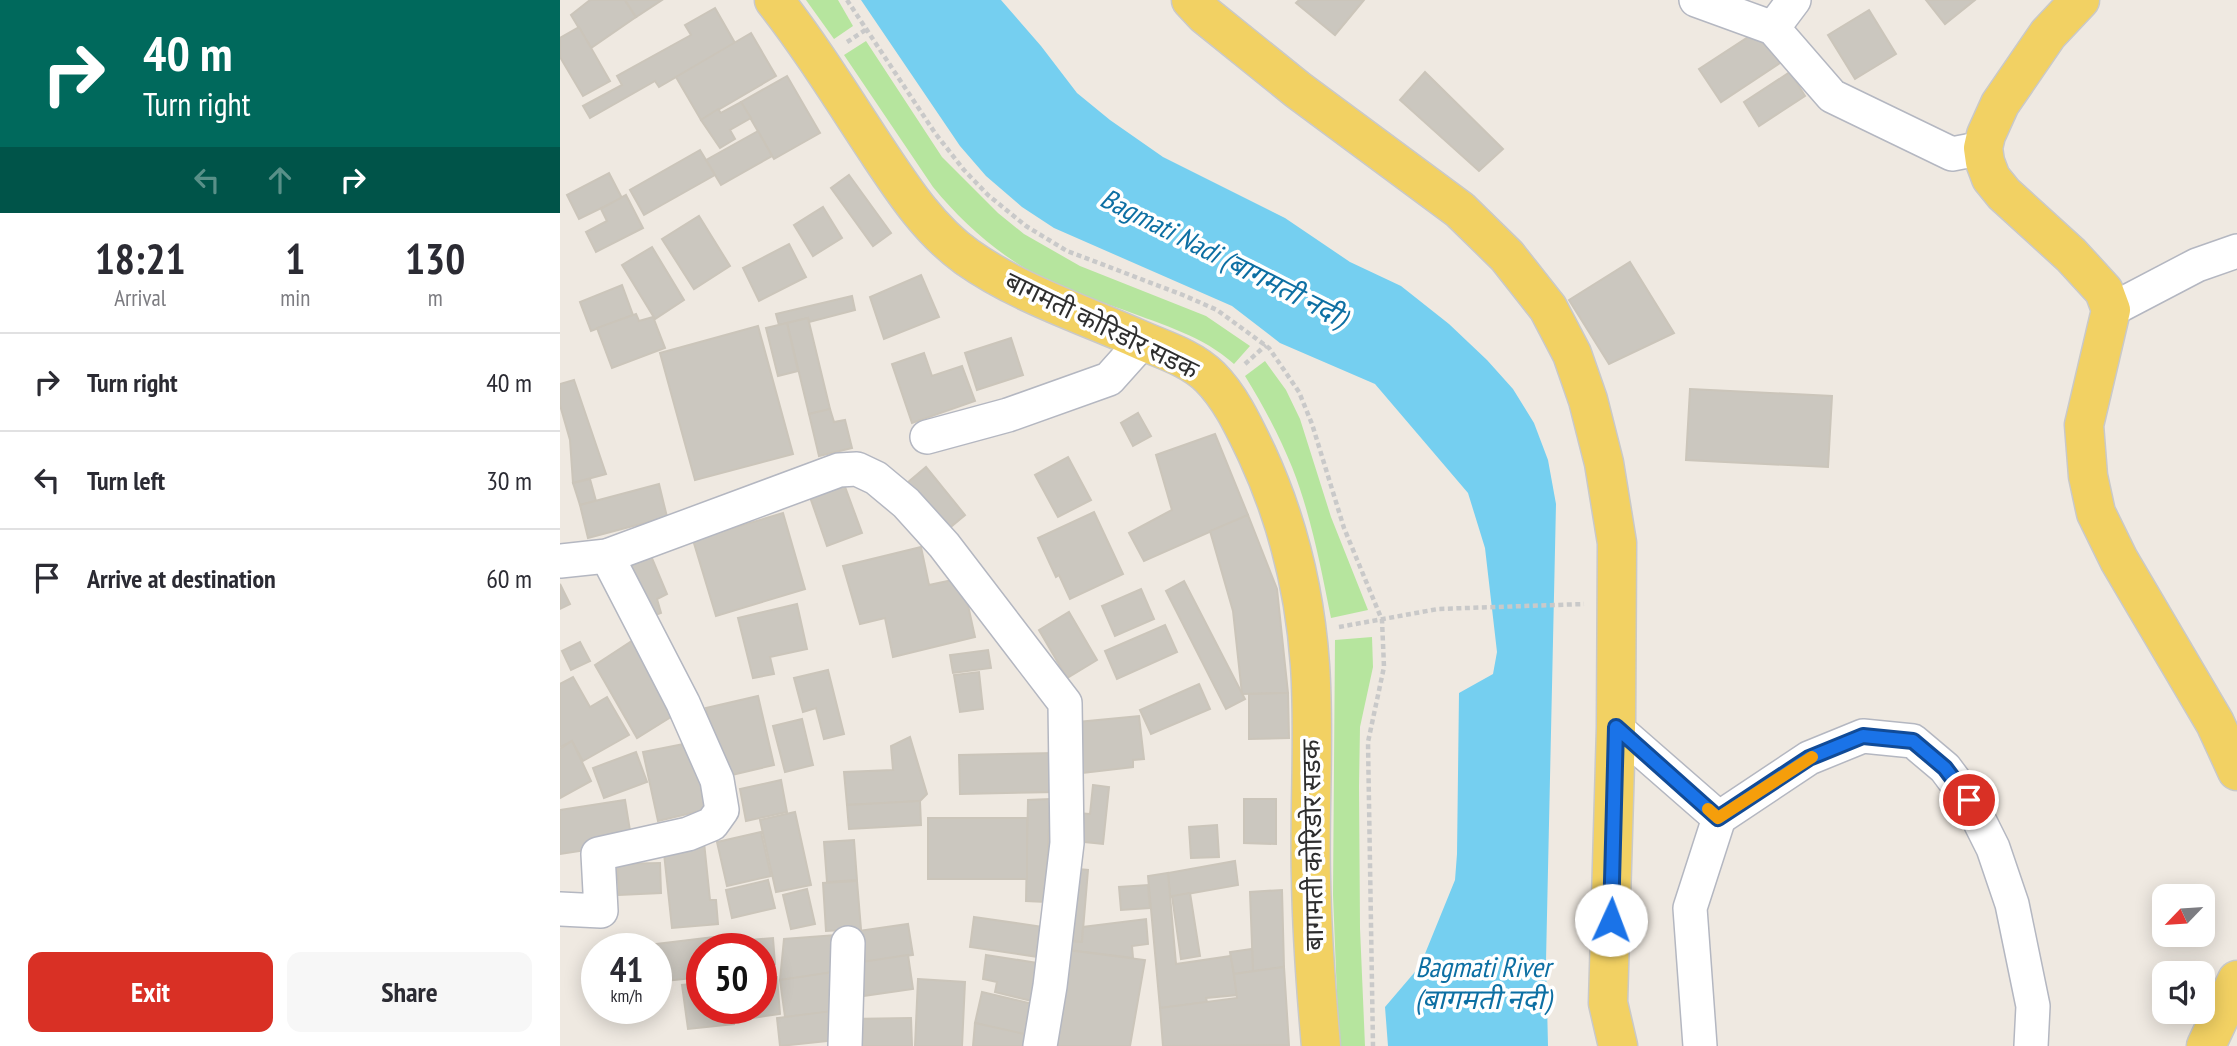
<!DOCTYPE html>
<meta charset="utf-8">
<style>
body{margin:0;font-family:"PT Sans Narrow","Noto Sans Devanagari",sans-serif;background:#f7f7f7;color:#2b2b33;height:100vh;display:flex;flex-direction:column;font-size:26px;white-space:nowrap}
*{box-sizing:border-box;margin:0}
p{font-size:23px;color:#7c7c81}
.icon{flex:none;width:38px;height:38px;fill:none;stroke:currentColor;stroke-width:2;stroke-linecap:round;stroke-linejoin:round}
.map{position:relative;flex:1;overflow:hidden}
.panel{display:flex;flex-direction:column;background:#fff;width:560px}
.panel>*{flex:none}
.hud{background:#00695c;color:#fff;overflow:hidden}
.needle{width:46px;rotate:245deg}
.controls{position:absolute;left:1592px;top:884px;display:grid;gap:14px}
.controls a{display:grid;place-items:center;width:63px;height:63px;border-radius:14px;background:#fff;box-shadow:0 4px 18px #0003;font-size:35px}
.speed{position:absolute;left:21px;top:933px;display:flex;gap:14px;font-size:35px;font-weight:700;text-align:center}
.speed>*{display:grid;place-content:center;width:91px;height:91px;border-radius:50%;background:#fff;box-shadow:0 4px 18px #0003;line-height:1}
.speed small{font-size:18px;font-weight:400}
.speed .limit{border:10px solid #d22;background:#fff;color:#111}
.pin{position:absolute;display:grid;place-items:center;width:60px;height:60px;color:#fff;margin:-30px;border:4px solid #fff;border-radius:50%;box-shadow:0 2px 7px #0007}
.me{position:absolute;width:77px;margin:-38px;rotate:2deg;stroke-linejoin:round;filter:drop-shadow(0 0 5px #0008)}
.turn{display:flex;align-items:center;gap:24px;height:147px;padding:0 28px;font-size:32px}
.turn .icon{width:91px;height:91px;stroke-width:2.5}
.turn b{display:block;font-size:49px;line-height:60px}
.lanes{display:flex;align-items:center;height:66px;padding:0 28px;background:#0003;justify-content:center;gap:35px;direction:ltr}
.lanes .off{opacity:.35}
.eta{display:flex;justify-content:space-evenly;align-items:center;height:119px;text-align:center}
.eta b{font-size:42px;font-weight:800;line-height:49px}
.cta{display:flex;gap:14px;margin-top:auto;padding:14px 28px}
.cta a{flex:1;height:80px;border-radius:14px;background:#d93025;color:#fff;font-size:28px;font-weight:800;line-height:80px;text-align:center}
.cta a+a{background:#f7f7f7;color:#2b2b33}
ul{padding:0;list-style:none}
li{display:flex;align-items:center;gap:21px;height:98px;padding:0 28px;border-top:2px solid #e1e1e2}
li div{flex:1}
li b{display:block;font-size:26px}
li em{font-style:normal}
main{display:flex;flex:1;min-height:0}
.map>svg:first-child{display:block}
</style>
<main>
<section class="panel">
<div class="hud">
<div class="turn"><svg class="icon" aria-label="right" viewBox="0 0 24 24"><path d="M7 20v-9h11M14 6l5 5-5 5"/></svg><div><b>40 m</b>Turn right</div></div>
<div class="lanes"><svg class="icon off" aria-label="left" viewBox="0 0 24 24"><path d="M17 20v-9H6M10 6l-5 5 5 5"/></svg><svg class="icon off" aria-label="ahead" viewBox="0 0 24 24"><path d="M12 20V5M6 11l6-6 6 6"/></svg><svg class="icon" aria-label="right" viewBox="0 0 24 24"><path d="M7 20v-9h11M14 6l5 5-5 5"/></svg></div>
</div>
<div class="eta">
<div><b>18:21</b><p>Arrival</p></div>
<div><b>1</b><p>min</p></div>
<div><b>130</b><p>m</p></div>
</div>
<ul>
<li><svg class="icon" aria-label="right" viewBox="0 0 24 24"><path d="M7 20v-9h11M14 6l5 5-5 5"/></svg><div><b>Turn right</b></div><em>40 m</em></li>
<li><svg class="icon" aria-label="left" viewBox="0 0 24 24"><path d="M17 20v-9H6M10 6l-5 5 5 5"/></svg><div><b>Turn left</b></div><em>30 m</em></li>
<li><svg class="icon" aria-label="arrive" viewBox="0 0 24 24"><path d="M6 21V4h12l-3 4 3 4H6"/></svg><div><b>Arrive at destination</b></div><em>60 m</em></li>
</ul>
<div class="cta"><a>Exit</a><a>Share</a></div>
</section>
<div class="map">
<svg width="1677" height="1046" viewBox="0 0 1677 1046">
<rect width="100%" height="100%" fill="#efe9e1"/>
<g fill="#b6e59e">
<polygon points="246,0 278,0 293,26 274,39"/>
<path d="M 306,41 L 382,157 L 438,213 L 464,234 L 520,266 L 646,316 L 690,346 L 674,364 C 643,336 603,325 564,310 C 539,301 513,293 489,281 C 444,260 405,226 373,187 L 284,55 Z"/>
<path d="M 705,361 L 726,390 L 740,419 L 771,517 L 808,610 L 771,618 C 761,568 751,515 732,467 C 719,435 703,405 685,376 Z"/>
<polygon points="812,637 813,667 800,727 799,786 800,928 805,1046 779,1046 773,895 775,640"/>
</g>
<polygon fill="#75cff0" points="301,0 441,0 481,46 517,93 550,120 603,157 725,218 790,262 841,286 889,324 927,360 953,389 974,423 988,460 996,504 986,961 988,1046 828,1046 825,1007 860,966 895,880 897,854 899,693 933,674 937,652 925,548 908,493 815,384 720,343 672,306 494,228 462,207 426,176 400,146"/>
<g fill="#cbc7bf" stroke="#cbc5ba" stroke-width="2">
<polygon points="30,0 65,0 76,17 31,48 11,15"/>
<polygon points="65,0 102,0 76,17"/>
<polygon points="739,0 804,0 775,35 736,3"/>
<polygon points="1366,0 1415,0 1385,24"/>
<polygon points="155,8 175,43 99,87 95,81 30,118 23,106 62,85 57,76 131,35 125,25"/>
<polygon points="1309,10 1336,54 1295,79 1268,35"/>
<polygon points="19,27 50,81 23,96 0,57 0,38"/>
<polygon points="1199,30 1220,63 1161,102 1139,69"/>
<polygon points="191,33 216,76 141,120 116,77"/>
<polygon points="865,72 943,149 919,171 840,100"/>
<polygon points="1230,72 1245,96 1199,126 1184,102"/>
<polygon points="227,76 260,133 214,159 181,102"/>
<polygon points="181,102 191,118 170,130 175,139 160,148 141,120 158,109 161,113"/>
<polygon points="198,131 212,156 161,185 146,160"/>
<polygon points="140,150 155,175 84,215 70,190"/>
<polygon points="49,173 62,198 19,219 7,195"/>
<polygon points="289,175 331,233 313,246 271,188"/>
<polygon points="66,195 83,228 36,252 26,232 47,221 41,209"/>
<polygon points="263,207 282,238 253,256 234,225"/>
<polygon points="139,216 170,266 134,289 102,239"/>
<polygon points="229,244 246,277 199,301 183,268"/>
<polygon points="92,247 124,300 95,319 62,265"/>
<polygon points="1070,262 1114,333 1049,364 1009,300"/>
<polygon points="361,275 379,317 324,339 310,297"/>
<polygon points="62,285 73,315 31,331 20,302"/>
<polygon points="292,296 295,310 249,322 248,318 219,325 216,314"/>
<polygon points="76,314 79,321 93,317 105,348 52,368 37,328"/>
<polygon points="248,318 270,409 249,414 227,323"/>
<polygon points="227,323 238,371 218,376 206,328"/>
<polygon points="198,326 233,454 135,480 100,353"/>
<polygon points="451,338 463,375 417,390 405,353"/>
<polygon points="364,353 372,376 402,366 415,401 352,423 332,364"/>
<polygon points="14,380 46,474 13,483 10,440 0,405 0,384"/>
<polygon points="1130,389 1272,396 1268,467 1126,460"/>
<polygon points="270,409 274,422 285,420 292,448 259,456 249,414"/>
<polygon points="578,413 591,436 573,446 561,423"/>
<polygon points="655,434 688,515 584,561 569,533 612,510 596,455"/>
<polygon points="508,457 531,500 498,517 475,475"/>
<polygon points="366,467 405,515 381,535 341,488"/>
<polygon points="30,479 36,501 20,505 13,483"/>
<polygon points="99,484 107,517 28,538 20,505"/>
<polygon points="284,484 302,533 267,546 250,497"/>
<polygon points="534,512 563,574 510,599 499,575 496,577 478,538"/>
<polygon points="223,513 245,589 156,616 133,540"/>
<polygon points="688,515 717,589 728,693 682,694 673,611 650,531"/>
<polygon points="361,547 369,585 402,578 415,637 333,657 325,618 300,624 283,566"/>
<polygon points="91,556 107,594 97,599 101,613 82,620 58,569"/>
<polygon points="624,581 685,699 666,709 606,591"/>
<polygon points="0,584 10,604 0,609"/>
<polygon points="581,589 594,619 555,636 542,606"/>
<polygon points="237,604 247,649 210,657 214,674 193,678 178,618"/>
<polygon points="509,612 537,660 507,678 479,630"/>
<polygon points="605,625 617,652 557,679 545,651"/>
<polygon points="78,637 119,712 77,738 35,665"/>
<polygon points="20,642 30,661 11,670 2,651"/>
<polygon points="428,650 431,668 393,673 390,655"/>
<polygon points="268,670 284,734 264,739 256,708 243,712 234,678"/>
<polygon points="419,672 423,709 400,712 394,675"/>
<polygon points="13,677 30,707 47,697 69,735 23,761 12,741 0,747 0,684"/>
<polygon points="639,684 650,709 591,734 580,710"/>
<polygon points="728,693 729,738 689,739 689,694"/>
<polygon points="198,696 214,765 163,777 146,708"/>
<polygon points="579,716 584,759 573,760 573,767 523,773 518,722"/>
<polygon points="242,719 253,765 225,772 213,726"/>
<polygon points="350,737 367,794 360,801 287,805 284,772 333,770 331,746"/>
<polygon points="12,741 31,781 0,798 0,749"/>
<polygon points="134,742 148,809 98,821 83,752"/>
<polygon points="76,752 87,782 44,798 33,768"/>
<polygon points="496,753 497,792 400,794 399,755"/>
<polygon points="221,780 227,812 186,821 180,789"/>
<polygon points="533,785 549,787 543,844 515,841 518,813 530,814"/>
<polygon points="490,799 486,902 466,901 468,800"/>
<polygon points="684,799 716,799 716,844 684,843"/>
<polygon points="65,800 72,843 0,854 0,810"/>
<polygon points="360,801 361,825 289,829 287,805"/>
<polygon points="235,812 251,885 216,892 200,820"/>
<rect x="368" y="818" width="99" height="61"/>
<polygon points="657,825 659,857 631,858 629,827"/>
<polygon points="201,832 211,876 167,886 157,842"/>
<polygon points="294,840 297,880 267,882 264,842"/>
<polygon points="144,842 150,900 156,900 158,924 112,928 103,844"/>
<polygon points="675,861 678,885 610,897 608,873"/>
<polygon points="100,863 101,893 59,895 57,864"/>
<polygon points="507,868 528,870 522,942 501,940"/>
<polygon points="608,873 616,964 671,956 677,995 646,998 647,1002 600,1008 588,876"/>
<polygon points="208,880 215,908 172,918 166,890"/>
<polygon points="297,881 301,929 266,931 263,883"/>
<polygon points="588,885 590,908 561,910 559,887"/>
<polygon points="247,889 255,924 231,929 223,895"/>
<polygon points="722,890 724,967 693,971 690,892"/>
<polygon points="630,893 640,956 621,959 612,896"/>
<polygon points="414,917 490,928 485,958 410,947"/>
<polygon points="586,919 588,944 572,946 573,958 508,950 509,941 522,942 523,927"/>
<polygon points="348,924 353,955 302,962 298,931"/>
<polygon points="276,935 284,971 220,980 224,939"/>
<polygon points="153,937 154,948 142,948 142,977 96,982 96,948 72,948 72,947"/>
<polygon points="213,938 215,964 201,965 201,948 168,948 167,942"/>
<polygon points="499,949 585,960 570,1046 482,1046"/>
<polygon points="692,949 693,971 674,974 670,952"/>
<polygon points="348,955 353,989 303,996 302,962"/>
<polygon points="426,955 478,963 480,1003 435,992 437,982 423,979"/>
<polygon points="724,967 729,1045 603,1046 600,1008 677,998 674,974"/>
<polygon points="273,972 277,1011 225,1017 220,980"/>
<polygon points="217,977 220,1014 185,1019 184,1008 201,1008 201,979"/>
<polygon points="358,979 405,982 402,1046 355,1046"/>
<polygon points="142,983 142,1008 172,1008 174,1024 128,1029 122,985"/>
<polygon points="422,992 485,1007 478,1038 415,1023"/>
<polygon points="272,1011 276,1040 220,1046 217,1018"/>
<polygon points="351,1018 352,1046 289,1046 288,1019"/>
<polygon points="415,1023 469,1035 469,1046 413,1046"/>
</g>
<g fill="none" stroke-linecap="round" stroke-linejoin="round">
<defs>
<g id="minor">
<polyline points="1136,0 1213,28 1272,96 1392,154 1423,148"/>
<polyline points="1213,28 1234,0"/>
<polyline points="1551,310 1637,265 1677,251"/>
<polyline points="367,437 448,415 549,379 583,341"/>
<polyline points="0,561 47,556 279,470 297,469 316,478 346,503 384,545 505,703 507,843 490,986 480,1046"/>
<polyline points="1056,728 1159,818 1249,758 1303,736 1353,741 1385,768 1409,800 1433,848 1452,904 1473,1006 1471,1046"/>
<polyline points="0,909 41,911 38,854 128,834 152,824 162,810 157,780 123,703 47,556"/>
<polyline points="285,1046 288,943"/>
<polyline points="1140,1046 1130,908 1159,818"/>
</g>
<g id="major">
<path d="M 214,0 C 251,47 283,99 316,149 C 342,188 368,229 407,257 C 458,293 519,313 576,338 C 600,349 630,357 650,377 C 671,398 684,427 697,454 C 727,519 745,593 750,665 C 755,736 749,808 751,878 C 752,935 756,990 761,1046"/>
<polyline points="631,0 645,15 738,90 900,210 947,256 988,308 1012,354 1028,400 1044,463 1057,543 1056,728 1048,1003 1058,1046"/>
<polyline points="1520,0 1488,34 1440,104 1426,135 1423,148 1425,162 1431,178 1444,194 1511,255 1544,291 1551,310 1524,425 1528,476 1536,513 1559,560 1655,723 1677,771"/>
<polyline points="1646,1046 1677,980"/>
</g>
</defs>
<use href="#minor" stroke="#b4b7c1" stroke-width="36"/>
<use href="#major" stroke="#c9c9c9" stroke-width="41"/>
<g stroke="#c9c9c9" stroke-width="4.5" stroke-dasharray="5 3.5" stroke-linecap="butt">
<polyline points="287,0 375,133 404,170 428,195 466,226 507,251 623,295 657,310 709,348 739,392 752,424 784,528 822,620 824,667 808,742 813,1046"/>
<polyline points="287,42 307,29"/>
<polyline points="685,364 706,345"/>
<polyline points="779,627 878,609 1024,604"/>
</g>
<use href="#minor" stroke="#fff" stroke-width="33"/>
<use href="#major" stroke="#f2d163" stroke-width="38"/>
</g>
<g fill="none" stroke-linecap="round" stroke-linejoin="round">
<defs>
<polyline id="route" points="1051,920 1056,727 1158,818 1249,758 1303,736 1353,741 1385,768 1409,800"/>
</defs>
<use href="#route" stroke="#114b97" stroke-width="18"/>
<use href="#route" stroke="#1a73e8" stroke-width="12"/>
<polyline stroke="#f59e0b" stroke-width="12" points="1148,809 1158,818 1252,757"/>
</g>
<g text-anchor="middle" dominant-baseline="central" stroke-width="7" stroke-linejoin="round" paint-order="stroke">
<g font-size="26" fill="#2e2e2e" stroke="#fff">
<text transform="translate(542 325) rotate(26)">बागमती कोरिडोर सडक</text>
<text transform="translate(752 845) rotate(-91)">बागमती कोरिडोर सडक</text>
</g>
<g font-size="28" font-style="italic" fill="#0d6fa3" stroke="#fff">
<text transform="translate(664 257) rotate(27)">Bagmati Nadi (बागमती नदी)</text>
<text x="923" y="966">Bagmati River<tspan x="923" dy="32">(बागमती नदी)</tspan></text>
</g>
</g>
</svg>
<div class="controls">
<a><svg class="needle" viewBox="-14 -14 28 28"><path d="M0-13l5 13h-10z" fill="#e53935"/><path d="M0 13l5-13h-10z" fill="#7c7c81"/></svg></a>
<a><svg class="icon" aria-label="sound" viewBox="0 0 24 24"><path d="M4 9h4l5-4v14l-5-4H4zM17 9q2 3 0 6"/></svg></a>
</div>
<div class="speed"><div>41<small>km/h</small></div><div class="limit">50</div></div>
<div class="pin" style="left:1409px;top:800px;background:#d93025"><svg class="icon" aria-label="arrive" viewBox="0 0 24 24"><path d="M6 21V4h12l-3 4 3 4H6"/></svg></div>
<svg class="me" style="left:1051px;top:920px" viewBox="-20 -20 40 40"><circle r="19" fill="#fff"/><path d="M0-13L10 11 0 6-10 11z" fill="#1a73e8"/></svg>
</div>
</main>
